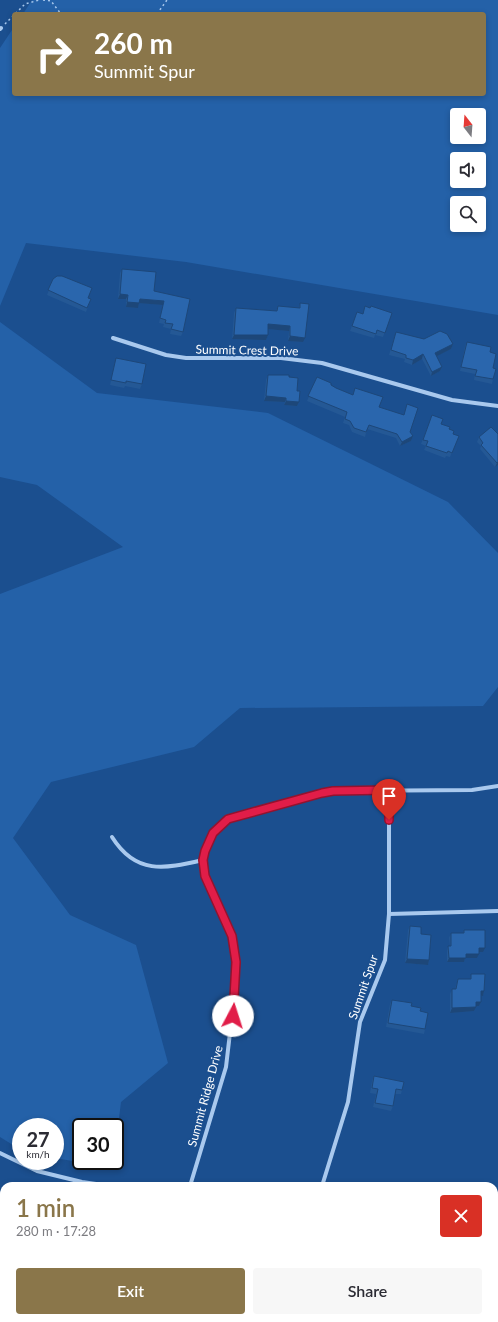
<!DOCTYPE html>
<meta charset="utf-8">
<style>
body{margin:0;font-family:Lato,sans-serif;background:#f7f7f7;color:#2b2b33;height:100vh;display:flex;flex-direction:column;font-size:15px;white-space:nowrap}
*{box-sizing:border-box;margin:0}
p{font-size:13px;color:#7c7c81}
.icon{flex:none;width:22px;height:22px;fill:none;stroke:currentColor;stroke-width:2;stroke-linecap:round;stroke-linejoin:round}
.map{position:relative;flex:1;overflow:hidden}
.details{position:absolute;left:0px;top:1182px;width:498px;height:140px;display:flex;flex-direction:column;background:#fff;border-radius:12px 12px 0 0;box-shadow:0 2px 6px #0003}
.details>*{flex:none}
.hud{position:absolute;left:12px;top:12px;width:474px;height:84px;border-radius:4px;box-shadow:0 2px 6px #0003;background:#8a764a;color:#fff;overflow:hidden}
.needle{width:26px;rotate:343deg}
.fabs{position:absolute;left:450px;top:108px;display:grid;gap:8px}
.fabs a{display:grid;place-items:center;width:36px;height:36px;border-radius:4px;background:#fff;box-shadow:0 2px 6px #0003;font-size:20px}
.speed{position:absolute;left:12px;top:1118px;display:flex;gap:8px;font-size:20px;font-weight:700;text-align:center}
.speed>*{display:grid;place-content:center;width:52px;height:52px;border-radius:50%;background:#fff;box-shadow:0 2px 6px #0003;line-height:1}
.speed small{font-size:10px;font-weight:400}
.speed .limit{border:2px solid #111;border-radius:6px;background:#fff;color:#111}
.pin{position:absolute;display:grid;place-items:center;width:34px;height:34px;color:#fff;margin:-41px -17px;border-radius:50% 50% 50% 0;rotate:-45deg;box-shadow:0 0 4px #0007}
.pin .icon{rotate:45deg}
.me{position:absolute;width:44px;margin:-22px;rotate:5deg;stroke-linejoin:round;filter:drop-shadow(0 0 3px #0008)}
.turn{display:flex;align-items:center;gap:14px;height:84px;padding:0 16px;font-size:18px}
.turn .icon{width:52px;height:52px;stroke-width:2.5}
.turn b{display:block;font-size:28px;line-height:34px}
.round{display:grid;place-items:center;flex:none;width:42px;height:42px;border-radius:4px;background:#f7f7f7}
.head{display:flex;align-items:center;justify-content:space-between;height:68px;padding:0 16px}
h1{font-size:24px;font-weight:600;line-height:30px;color:#8a764a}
.primary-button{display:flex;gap:8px;margin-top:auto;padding:8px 16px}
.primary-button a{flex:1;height:46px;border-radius:4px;background:#8a764a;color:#fff;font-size:16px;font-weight:600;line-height:46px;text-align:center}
.primary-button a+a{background:#f7f7f7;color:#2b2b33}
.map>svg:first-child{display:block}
</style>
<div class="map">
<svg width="498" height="1322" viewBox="0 0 498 1322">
<rect width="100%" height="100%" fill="#1b4f8f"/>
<g fill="#2461a8" fill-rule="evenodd">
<path d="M 32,0 L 498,0 L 498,315 L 186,262 L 26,243 L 0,306 L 0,48 L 14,27 L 14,94 L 484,94 L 484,14 L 23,14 ZM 457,115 L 479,115 L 479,137 L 457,137 ZM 457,159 L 479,159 L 479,181 L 457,181 ZM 457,203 L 479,203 L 479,225 L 457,225 Z"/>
<polygon points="0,322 97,393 268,413 448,502 498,553 498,687 483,706 240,708 194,747 51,782 13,838 70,915 136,945 168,1063 121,1102 115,1151 115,1127 81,1127 81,1161 114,1161 113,1168 55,1158 55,1127 21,1127 21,1150 0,1137 0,594 123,547 37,485 0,477"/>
</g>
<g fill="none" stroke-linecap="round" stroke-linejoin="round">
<g stroke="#a9c9ee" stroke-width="1.5" stroke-dasharray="2 3" stroke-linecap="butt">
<polyline points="43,0 51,1 61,14"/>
<polyline points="157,14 167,0"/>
<polyline points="5,24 25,4 39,0"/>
</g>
<g stroke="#a9c9ee" stroke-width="4">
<polyline points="0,29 1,28"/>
<polyline points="113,338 166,355 186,358 281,358 322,363 452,400 498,406"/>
<path d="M 112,837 C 136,875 164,869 203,860"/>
<polyline points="389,914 498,911"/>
<polyline points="0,1153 37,1171 82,1182 110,1186"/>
<polyline points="190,1186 226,1067 235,990 236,962 232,936 205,876 203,860 205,851 213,833 228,819 248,812 333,791 472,790 498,786"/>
<polyline points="322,1186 348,1102 360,1022 385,960 389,914 389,789"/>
<polyline points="0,1195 4,1198"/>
<polyline points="141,1318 145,1322"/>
<polyline points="277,1322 279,1318"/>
</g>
</g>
<g fill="#245895">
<polygon points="122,269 154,291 190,299 183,332 181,336 170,334 171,329 163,327 164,324 159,323 163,305 139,303 138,308 126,307 126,299 118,299 120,273"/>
<polygon points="53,279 91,299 86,312 47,295"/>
<polygon points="300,303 303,342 288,341 289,331 268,329 268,335 266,340 232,339 234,313 236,308 276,311 278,306 299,308"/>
<polygon points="357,312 363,314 392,313 383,337 375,335 374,338 350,331"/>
<polygon points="396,332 424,339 453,344 451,349 436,356 442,367 440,371 431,376 422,359 412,365 404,362 405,359 389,355"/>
<polygon points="467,342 490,352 493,368 493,379 492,384 474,380 475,374 460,371 465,346"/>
<polygon points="116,358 142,384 140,389 125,386 124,388 110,385 115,362"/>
<polygon points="268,375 289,377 297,391 299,402 297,406 284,405 285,402 264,401 266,380"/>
<polygon points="317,377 336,388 379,407 410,432 413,436 411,441 400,446 396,438 367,429 365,437 352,432 349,425 343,423 345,417 307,401"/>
<polygon points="432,415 441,424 449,429 453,434 459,436 450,457 446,456 445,458 424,450 426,446 421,444"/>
<polygon points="498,434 498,465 495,467 480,449 481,446 477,442 479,437"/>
<polygon points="410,926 421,934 429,960 428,965 405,963 408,930"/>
<polygon points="464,930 483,952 479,952 477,958 465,958 464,962 447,962 447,950 448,946 450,946 449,938 451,933 463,933"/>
<polygon points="471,974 484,991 483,996 481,995 481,1002 479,1006 476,1006 474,1011 450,1013 450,994 452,989 455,989 458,979 470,979"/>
<polygon points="392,1000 411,1006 420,1011 425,1029 424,1034 386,1027 390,1004"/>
<polygon points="374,1076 402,1090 401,1094 395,1094 393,1106 391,1111 373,1107 376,1094 370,1093 372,1081"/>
<polygon points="305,1318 339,1318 337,1322 332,1320 332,1322 318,1322"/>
</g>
<g fill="#1d4779">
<polygon points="120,294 128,295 126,299 118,299"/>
<polygon points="140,299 164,301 163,305 138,303 139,303 138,308 126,307 127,302"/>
<polygon points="268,324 290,326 289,331 267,329"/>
<polygon points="234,335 268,335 266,340 232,339"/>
<polygon points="290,336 305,338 303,342 288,341"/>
<polygon points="453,344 451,349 433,358 435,353"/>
<polygon points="423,354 422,359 412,365 413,360"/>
<polygon points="442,367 440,371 431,376 432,372"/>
<polygon points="266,396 286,398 285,402 264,401"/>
<polygon points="286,401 299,402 297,406 284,405"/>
<polygon points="413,436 411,441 400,446 402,442"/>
<polygon points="498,462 498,465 495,467 497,463"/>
<polygon points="479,948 485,948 483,952 477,952"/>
<polygon points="466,954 479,954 477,958 465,958 464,962 447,962 449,958"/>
<polygon points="407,959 429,960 428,965 405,963"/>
<polygon points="481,991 484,991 483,996 479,995"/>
<polygon points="476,1002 481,1002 479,1006 474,1006"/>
<polygon points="476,1007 474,1011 450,1013 452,1008"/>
</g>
<g fill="#2a66ad" stroke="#1d4779">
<polygon points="122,269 156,272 154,291 190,299 183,332 171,329 173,324 165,323 166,320 160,318 164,301 140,299 139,303 127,302 128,295 120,294"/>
<polygon points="57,276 62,276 92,288 88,298 91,299 87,308 48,290 53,279"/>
<polygon points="300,303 309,304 305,338 290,336 290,326 268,324 268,335 234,335 236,308 277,311 278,306 300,308"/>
<polygon points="365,306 370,308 371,306 392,313 385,333 377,330 376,334 352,326 357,312 363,314"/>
<polygon points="440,331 447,334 453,344 435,353 442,367 432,372 423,354 413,360 406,358 406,355 391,350 396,332 424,339"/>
<polygon points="467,342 491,347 490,352 496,354 493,368 496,369 493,379 475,376 477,370 461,367"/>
<polygon points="116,358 146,364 142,384 126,381 126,383 111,380"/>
<polygon points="268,375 289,375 289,377 298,378 297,391 300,391 299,402 286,401 286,398 266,396"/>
<polygon points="317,377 331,383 331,385 336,388 353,395 355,388 383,397 379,407 404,415 407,404 418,408 410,432 413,436 402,442 397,434 369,425 366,432 354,428 350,421 345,419 347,412 308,396"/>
<polygon points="432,415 443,419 441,424 450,427 449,429 454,431 453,434 459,436 452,453 448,451 447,453 426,446 428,441 423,440"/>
<polygon points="491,427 498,434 498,462 497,463 481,445 483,443 479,437"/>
<polygon points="410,926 421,927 421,934 431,935 429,960 407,959"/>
<polygon points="464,930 485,930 485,948 479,948 479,954 466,954 466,958 449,958 448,946 451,946 451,933 464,933"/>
<polygon points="471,974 485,974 484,991 481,991 481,1002 476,1002 476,1007 452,1008 452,989 456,989 458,979 471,979"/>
<polygon points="392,1000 412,1003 411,1006 421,1008 420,1011 428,1013 425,1029 388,1023"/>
<polygon points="374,1076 404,1082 402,1090 396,1089 393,1106 375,1103 378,1089 372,1088"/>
<polygon points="321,1318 333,1318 332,1321"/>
</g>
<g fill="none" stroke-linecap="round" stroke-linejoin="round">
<defs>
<polyline id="route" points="233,1016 236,962 232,936 205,876 203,860 205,851 213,833 228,819 322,793 333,791 389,790 389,820"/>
</defs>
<use href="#route" stroke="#92132f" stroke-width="10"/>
<use href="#route" stroke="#e11d48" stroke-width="7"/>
</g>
<g text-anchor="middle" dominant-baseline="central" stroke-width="4" stroke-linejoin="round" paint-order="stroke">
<g font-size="12" fill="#fff" stroke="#1b4f8f">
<text transform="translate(247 350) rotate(1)">Summit Crest Drive</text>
<text transform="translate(363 987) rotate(-71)">Summit Spur</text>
<text transform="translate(205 1096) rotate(-75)">Summit Ridge Drive</text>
</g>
</g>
</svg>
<div class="fabs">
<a><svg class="needle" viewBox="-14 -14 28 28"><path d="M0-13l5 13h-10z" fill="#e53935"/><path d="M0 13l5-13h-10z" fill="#7c7c81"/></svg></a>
<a><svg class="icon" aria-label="sound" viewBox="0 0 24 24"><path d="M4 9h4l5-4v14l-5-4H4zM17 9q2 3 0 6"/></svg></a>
<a><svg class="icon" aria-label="search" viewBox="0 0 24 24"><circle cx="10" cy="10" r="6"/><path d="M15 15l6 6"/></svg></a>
</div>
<div class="speed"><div>27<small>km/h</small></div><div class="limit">30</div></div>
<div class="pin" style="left:389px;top:820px;background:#d93025"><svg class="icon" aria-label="arrive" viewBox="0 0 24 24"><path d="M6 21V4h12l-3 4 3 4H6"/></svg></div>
<svg class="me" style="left:233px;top:1016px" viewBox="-20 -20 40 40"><circle r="19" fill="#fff"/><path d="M0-13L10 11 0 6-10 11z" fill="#e11d48"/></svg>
<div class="hud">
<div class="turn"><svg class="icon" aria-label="right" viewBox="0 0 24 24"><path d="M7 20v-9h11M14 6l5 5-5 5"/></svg><div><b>260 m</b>Summit Spur</div></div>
</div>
<section class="details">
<div class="head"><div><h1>1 min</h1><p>280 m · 17:28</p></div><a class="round" style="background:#d93025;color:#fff"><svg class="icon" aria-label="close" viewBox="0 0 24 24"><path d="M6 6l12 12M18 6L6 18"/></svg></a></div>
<div class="primary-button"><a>Exit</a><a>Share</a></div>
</section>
</div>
